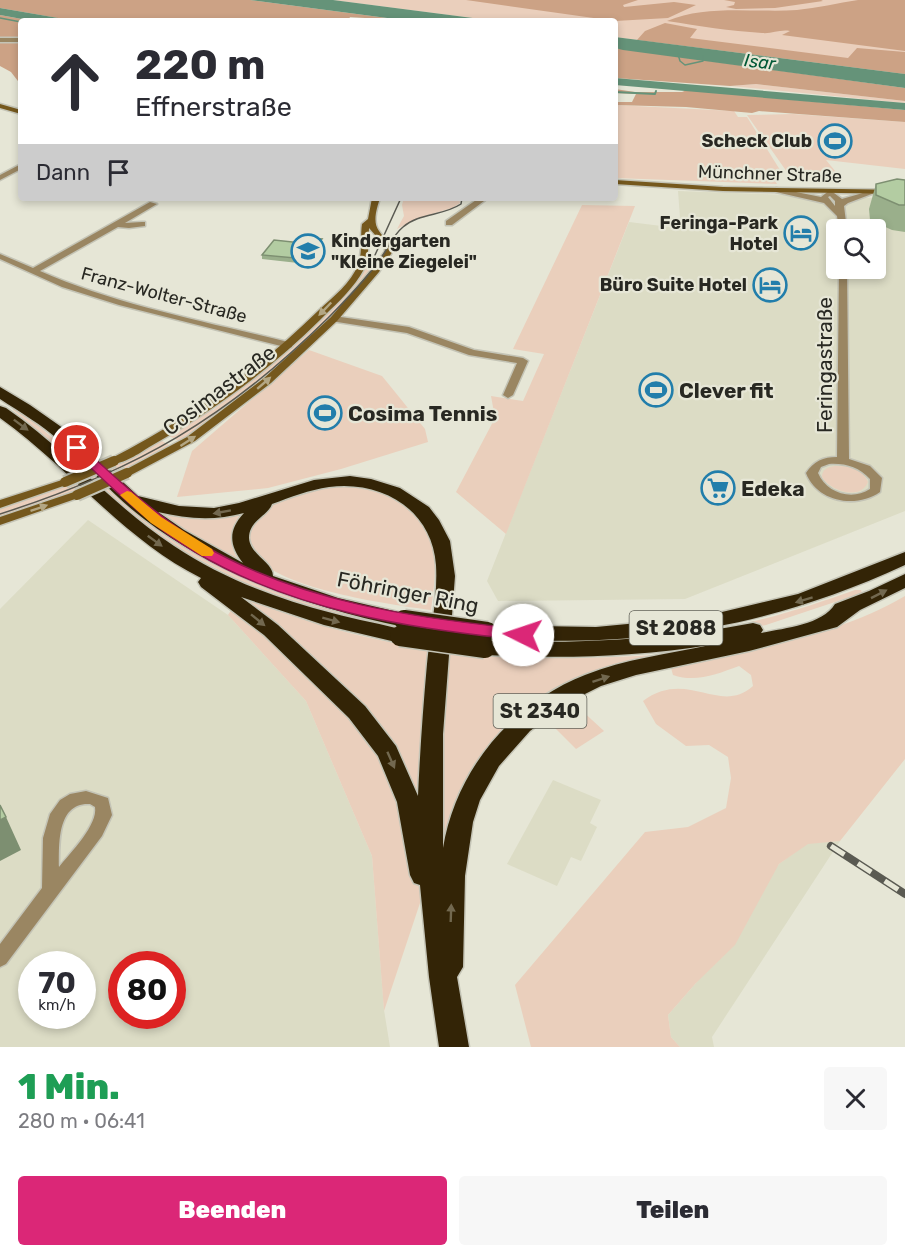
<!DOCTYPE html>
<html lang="de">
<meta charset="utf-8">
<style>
body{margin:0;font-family:Rubik,sans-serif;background:#f7f7f7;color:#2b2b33;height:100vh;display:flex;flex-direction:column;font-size:22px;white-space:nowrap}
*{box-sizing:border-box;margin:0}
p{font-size:20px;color:#7c7c81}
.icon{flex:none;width:33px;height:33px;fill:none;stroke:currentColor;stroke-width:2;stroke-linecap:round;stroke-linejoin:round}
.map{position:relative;height:1047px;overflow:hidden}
.sheet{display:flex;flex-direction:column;background:#fff;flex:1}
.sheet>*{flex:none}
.top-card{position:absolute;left:18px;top:18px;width:600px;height:183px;border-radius:6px;box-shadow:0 3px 9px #0003;background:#fff;color:#2b2b33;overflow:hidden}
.controls{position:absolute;left:826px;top:219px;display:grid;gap:12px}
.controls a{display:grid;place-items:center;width:60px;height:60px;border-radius:6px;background:#fff;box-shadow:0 3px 9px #0003;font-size:30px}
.speed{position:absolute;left:18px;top:951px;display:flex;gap:12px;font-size:30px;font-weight:700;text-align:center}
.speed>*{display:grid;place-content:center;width:78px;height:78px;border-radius:50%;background:#fff;box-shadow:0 3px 9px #0003;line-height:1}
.speed small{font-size:15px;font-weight:400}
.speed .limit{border:9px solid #d22;background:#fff;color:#111}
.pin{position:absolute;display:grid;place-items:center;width:51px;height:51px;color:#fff;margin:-26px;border:3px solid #fff;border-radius:50%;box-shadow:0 2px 6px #0007}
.me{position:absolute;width:66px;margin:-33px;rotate:274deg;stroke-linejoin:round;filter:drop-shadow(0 0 4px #0008)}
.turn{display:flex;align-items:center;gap:21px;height:126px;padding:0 18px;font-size:27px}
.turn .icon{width:78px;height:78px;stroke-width:2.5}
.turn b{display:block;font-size:42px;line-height:51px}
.then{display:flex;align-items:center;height:57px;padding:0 18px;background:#0003;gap:12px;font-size:22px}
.round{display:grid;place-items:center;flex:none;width:63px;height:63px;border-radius:6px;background:#f7f7f7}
.summary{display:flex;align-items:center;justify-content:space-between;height:102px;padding:0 18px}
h1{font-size:36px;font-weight:800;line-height:45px;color:#1e9e55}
.primary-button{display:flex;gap:12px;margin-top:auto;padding:12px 18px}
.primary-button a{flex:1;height:69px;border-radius:6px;background:#db2777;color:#fff;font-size:24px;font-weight:800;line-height:69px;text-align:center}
.primary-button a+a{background:#f7f7f7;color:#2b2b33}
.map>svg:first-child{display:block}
</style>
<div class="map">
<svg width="905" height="1047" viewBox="0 0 905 1047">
<rect width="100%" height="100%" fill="#e6e6d6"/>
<g fill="#dcdcc5" fill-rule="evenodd">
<path d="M 678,191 L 905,199 L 905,511 L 685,599 L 498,601 L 487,581 L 629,222 L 678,228 L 680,217 ZM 837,230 L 876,230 L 876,268 L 837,268 Z"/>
<path d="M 88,520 L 228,615 L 306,701 L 372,856 L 384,1010 L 390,1047 L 0,1047 L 0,609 ZM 32,964 L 82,964 L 82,1016 L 32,1016 ZM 122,964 L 172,964 L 172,1016 L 122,1016 Z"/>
<polygon points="553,780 601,800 590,823 597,827 581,861 571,857 557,886 507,864"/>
<polygon points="840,841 712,1037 714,1047 680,1047 671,1037 668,1015 696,983 779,864 808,843"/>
</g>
<g fill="#eacfbc">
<polygon points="333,0 905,0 905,74 615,37 615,21 496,21"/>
<polygon points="756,84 905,101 905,103 730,86"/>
<polygon points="615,105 734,111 738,117 747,117 780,170 770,171 777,184 615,178"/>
<polygon points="793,114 905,122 905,169 826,160 836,172 787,172 747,115"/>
<polygon points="404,198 459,198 460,203 452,208 418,218 397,229 404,216 402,205"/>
<polygon points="582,205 635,206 506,534 456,492 495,418 491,396 523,401 544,354 513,349"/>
<polygon points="367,260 381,261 331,319 264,380 181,442 169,436 210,410 213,410 247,383 364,268"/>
<polygon points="309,350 382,376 425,429 428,442 341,469 268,488 177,497 192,451"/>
<path d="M 13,407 L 18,408 L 94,474 L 160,440 L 173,447 L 102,481 C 124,500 144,522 168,538 C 239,583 324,602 403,626 L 394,629 L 310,607 L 242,582 L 164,541 L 143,526 L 98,483 L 59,499 L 0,518 L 0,507 L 90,476 L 13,410 Z"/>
<path d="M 835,466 C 849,466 862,469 868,482 C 861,501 830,491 822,477 C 822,469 828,467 835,466 Z"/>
<path d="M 331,486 C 382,487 435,503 435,564 C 435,580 433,595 431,610 C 386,604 297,591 262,563 C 256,558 251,551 247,545 C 247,539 247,531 249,526 C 257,499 308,491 331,486 Z"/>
<path d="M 245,512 C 231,528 227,540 238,559 L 237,561 L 207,547 L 160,515 L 206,518 Z"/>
<path d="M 855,590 L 861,590 L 862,593 L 766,625 L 658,642 L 484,642 L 472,637 C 563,644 670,643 759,620 C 792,612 824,601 855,590 Z"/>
<path d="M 240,596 C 383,655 504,664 656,655 L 610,667 L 493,742 L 474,767 L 458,797 L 445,839 L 440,843 L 384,1011 L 372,856 L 306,701 L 228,615 Z"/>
<path d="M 905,596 L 905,759 L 840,841 L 808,844 L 779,864 L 735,945 L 696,983 L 668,1015 L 671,1037 L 680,1047 L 531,1047 L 515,985 L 645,832 L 688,827 L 726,808 L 731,778 L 728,757 L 709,745 L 686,746 L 656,724 L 643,701 C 688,668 719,716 753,686 L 751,675 L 739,666 C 717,674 696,683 673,675 L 671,668 C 750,649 833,638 905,596 Z"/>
<polygon points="579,708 604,731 576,749 552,725"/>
</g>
<g fill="#cca285">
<polygon points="0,0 250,0 410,21 350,17 349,19 362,21 75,21 0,8"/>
<polygon points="466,0 638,0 623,5 624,7 674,2 696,5 668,18 615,21"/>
<polygon points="724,0 821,0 823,1 775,8 736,9 726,7 734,5 735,2"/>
<path d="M 858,0 L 905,0 L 905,51 L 782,35 L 790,31 C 780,29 772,34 762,33 C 730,31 699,26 667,21 C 707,4 755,13 797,10 C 817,8 838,3 858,0 Z"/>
<polygon points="0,15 33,21 21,21 21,85 11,72 0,66"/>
<polygon points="665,23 697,29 690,38 848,58 857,48 905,52 905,74 637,40 645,31"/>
<polygon points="615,48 905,88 905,101 756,84 730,86 615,78"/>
<polygon points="615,89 635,92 682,92 687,90 905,110 905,122 759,111 752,113 686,107 615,105 615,102 632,102 636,94 615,93"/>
</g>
<g fill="#659379">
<polygon points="250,0 333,0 496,21 410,21"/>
<polygon points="0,8 64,19 74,21 33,21 0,15"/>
<polygon points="615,37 905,74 905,88 623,50 615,48"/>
<polygon points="615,78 905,103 905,110 615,85"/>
</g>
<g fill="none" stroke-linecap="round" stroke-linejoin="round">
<g stroke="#659379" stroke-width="1.5">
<polyline points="0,18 21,22"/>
<polyline points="678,54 680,61 685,65 703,61 703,56"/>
</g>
<polyline stroke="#659379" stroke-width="2" points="615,92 655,94 656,91"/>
<defs>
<g id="street">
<rect x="0" y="38" width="21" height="4"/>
<polygon points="21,164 21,169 0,180 0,175"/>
<path d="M 776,188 L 821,197 L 830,190 L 842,199 L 873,190 L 877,192 L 848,203 L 844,206 L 847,230 L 839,230 L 837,216 L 824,203 L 776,192 ZM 830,196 L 835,201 L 835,206 L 828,197 Z"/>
<polygon points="479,198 488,198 452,225 446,225 446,221"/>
<path d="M 150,202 L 157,204 L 125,223 L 142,222 L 145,222 L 145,226 L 129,228 L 118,227 L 40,271 C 120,306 208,322 292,343 L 292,347 L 289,348 L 119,305 L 62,287 L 0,259 L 0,254 L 33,268 Z"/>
<path d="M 348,242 L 364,242 L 368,244 C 364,248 354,247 348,246 Z"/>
<path d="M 839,268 L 847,268 L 849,459 L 870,466 L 882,478 L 880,492 C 856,509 817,502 806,473 C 814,461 823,457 837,457 ZM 829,464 C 845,463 859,467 870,479 L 870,489 C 852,501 826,493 818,473 L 821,467 Z"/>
<polygon points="334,316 409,327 474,350 523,358 528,361 513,395 508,398 503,395 517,363 469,355 407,333 331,321 331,317"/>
<path d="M 86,791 L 108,798 L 112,815 L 102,836 L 6,964 L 0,967 L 0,944 L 42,888 L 43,838 L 50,814 L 60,800 L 70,794 ZM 90,804 L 95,807 C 98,825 71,852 59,867 C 59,844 57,802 90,804 Z"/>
</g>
<g id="secondary">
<polygon points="0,104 21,110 21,114 0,108"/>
<polygon points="615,180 723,187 905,190 905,194 723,191 615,184"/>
<path d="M 372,198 L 380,198 C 377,208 372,222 379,231 C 384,239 391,242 393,251 L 379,272 L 337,321 L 271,383 L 195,441 L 131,475 L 123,475 L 121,473 L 123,471 L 187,437 L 263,379 L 331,317 L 373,268 L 385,251 L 383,244 L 369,228 C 368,245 370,261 360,276 C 349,293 334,306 320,320 C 270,370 213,411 151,446 C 141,452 122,466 110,463 L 108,461 L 110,459 C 188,419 257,371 319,310 C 333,297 351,283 358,265 C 363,252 360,237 362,224 L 368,219 Z"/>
<polygon points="65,479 69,480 71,482 69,484 0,508 0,500"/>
<polygon points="77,491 83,495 81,497 0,525 0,517"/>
</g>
<g id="highway">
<path d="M 0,387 L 30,405 L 70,433 L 138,496 L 179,506 L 214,508 L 239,503 L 314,480 L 350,476 L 371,479 L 400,488 L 429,507 L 439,520 L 450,541 L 455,576 L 443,734 L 443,848 C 456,770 511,704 585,675 C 625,659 668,654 710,645 C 635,657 561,659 485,655 L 478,653 L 475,648 L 478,643 L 485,641 C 576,644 664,640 753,623 L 760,625 L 763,630 L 761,633 C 785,628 822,625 835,604 L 869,591 L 905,574 L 905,588 L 860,610 L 837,627 L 749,651 L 636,675 L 601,686 L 567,703 L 530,731 L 499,766 L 480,800 L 473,822 L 465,876 L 463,967 L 457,977 L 469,1047 L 439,1047 L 429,977 L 420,885 L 414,883 L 410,875 L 397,802 L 378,756 L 349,718 L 264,635 L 201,587 L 198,582 L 201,578 C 123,539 70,468 0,418 L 0,406 L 6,408 C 66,449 113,506 174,546 C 222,578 277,599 332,613 C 357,620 383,624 407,631 L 410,636 L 407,641 L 400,643 L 324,625 L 241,597 L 278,625 L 365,706 L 396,746 L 418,796 C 420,752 423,708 427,664 C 430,632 438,598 436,565 C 432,509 381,480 329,487 C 309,490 291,497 272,504 C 268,516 249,520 249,538 C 250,555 273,562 273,576 L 338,598 L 411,615 L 414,620 L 411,625 L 404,627 C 310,607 221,577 144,519 C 113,496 89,466 60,441 C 42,425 20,412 0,399 ZM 158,512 C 188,519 214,521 244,513 C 228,530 229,545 243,563 L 184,530 Z"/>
<path d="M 905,552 L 905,565 C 764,630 640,647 487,639 L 480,637 L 477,632 L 480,627 L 487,625 L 596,627 L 701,617 L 798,594 Z"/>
</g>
</defs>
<use href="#street" stroke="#c4c4b6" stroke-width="3"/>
<use href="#secondary" stroke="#c4c4b6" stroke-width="3"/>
<use href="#highway" stroke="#c4c4b6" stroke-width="3"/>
<use href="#street" fill="#9a8662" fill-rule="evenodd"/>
<use href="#secondary" fill="#75581d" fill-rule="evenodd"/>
<use href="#highway" fill="#332406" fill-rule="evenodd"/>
<g stroke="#5a5a52" stroke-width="1.5">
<polyline points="375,255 401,198"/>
<path d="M 0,514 C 135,471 227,418 328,318 C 346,300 364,281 379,261 C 387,250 392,236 403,227 C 419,213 443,216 461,204 L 462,198"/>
</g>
<defs>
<polyline id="rail" points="831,846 905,894"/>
</defs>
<use href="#rail" stroke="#5a5a52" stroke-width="8"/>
<use href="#rail" stroke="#e6e6d6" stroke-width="5" stroke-dasharray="16" stroke-linecap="butt"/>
<defs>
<g id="secondary-bridge">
<polyline points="65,482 114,461"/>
<polyline points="77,495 127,473"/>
</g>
<g id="highway-bridge">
<polyline points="404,620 487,632"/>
<polyline points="400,636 485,648"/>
</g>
</defs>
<use href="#secondary-bridge" stroke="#c4c4b6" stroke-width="14" stroke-linecap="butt"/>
<use href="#highway-bridge" stroke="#c4c4b6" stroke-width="23" stroke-linecap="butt"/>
<use href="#secondary-bridge" stroke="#75581d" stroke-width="10"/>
<use href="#highway-bridge" stroke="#332406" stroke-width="20"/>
</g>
<g fill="#9aaf8b">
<polygon points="905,180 905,232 892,230 870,220 869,209 876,184"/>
<polygon points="302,243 322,244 307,264 262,259 262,255"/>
</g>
<g fill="#7d8f71">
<polygon points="322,239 322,244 307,264 306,259"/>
<polygon points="6,817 21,850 0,861 0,820"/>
</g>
<g fill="#b3cca2" stroke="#7d8f71" stroke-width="1.5">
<polygon points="897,179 905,180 905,205 899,205 876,195 876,184"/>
<polygon points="306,238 322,239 306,259 262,255 274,240 302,243"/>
<polygon points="0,805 6,817 0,820"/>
</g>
<defs><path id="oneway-solid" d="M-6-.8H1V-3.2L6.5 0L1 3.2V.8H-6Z" transform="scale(1.5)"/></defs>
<g fill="#b3a683">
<use href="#oneway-solid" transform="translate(325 309) rotate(134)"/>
<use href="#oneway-solid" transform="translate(264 383) rotate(-41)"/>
<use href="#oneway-solid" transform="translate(188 441) rotate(-33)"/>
<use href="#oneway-solid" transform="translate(39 508) rotate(-19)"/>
</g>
<g fill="#72684f">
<use href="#oneway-solid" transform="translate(21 425) rotate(37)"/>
<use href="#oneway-solid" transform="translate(222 512) rotate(170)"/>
<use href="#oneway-solid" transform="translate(155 541) rotate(36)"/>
<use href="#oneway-solid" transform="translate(879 594) rotate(-27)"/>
<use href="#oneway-solid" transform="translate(804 600) rotate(163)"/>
<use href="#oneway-solid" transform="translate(258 620) rotate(39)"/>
<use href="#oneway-solid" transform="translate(331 620) rotate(15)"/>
<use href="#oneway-solid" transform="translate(601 679) rotate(-18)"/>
<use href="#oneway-solid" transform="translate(391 760) rotate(66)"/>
<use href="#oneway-solid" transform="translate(451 913) rotate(-88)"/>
</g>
<path fill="#db2777" stroke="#8e194d" stroke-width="1.5" d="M 77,444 L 81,446 C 120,482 159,518 205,546 C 301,602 414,618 523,629 L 529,631 L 531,635 L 529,639 L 523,640 C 411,629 294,611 195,552 C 149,525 111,487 73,451 L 71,448 Z"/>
<polygon fill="#f59e0b" points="127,491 131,492 161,517 212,549 214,553 212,556 202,556 151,523 122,497 120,495"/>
<defs>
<symbol id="stadium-ring" viewBox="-11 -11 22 22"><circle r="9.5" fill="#e6e6d6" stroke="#227eab" stroke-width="1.5"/><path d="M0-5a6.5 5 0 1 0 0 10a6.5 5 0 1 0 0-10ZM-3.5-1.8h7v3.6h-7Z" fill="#227eab"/></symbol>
<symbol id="hotel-ring" viewBox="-11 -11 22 22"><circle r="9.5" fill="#e6e6d6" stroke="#227eab" stroke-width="1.5"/><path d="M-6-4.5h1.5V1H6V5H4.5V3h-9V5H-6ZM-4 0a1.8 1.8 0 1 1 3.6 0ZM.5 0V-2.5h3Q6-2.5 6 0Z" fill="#227eab"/></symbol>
<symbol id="school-ring" viewBox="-11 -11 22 22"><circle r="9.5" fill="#e6e6d6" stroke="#227eab" stroke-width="1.5"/><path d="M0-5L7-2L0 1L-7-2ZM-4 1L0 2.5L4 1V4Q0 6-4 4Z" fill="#227eab"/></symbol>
<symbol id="supermarket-ring" viewBox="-11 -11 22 22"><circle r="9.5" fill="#e6e6d6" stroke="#227eab" stroke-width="1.5"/><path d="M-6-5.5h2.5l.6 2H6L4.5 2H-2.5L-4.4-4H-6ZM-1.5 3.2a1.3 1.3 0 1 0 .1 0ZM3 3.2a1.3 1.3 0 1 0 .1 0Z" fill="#227eab"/></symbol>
</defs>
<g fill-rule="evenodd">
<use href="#stadium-ring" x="816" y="122" width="38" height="38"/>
<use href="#hotel-ring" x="782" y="214" width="38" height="38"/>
<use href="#school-ring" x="289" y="232" width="38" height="38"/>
<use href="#hotel-ring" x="751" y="266" width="38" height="38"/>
<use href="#stadium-ring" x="637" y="371" width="38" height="38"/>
<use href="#stadium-ring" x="306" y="394" width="38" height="38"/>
<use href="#supermarket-ring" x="699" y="469" width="38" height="38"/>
</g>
<g text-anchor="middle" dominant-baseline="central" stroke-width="4.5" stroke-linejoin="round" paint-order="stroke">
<g font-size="18" font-style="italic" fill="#005936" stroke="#e6e6d6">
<text transform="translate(760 62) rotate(7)">Isar</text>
</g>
<g font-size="18" font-weight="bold" fill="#282822" stroke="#e6e6d6" text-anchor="end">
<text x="812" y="141">Scheck Club</text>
<text x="778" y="223">Feringa-Park<tspan x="778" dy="21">Hotel</tspan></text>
<text x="331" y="241" text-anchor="start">Kindergarten<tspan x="331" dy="21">"Kleine Ziegelei"</tspan></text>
<text x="747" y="285">Büro Suite Hotel</text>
</g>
<g font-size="18" fill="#282822" stroke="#e6e6d6">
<text transform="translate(770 174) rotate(2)">Münchner Straße</text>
<text transform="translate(164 295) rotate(15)">Franz-Wolter-Straße</text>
</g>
<g fill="#e6e6d6" stroke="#616158" stroke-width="1.5">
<rect x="629.5" y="611" width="93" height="34" rx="4.5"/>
<rect x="493.5" y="694" width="93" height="34" rx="4.5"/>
</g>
<g font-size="20" font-weight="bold" fill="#282822">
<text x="676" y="628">St 2088</text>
<text x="540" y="711">St 2340</text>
</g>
<g font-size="21" fill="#282822" stroke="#e6e6d6">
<text transform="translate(824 365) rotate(-90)">Feringastraße</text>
<text transform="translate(219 390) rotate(-37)">Cosimastraße</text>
<text transform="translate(408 592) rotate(11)">Föhringer Ring</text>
</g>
<g font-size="21" font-weight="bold" fill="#282822" stroke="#e6e6d6" text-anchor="start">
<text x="679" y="390">Clever fit</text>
<text x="348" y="413">Cosima Tennis</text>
<text x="741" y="488">Edeka</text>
</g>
</g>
</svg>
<div class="controls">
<a><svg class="icon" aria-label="search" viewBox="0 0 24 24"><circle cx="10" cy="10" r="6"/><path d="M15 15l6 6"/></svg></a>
</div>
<div class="speed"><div>70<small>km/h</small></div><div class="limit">80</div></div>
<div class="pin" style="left:77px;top:448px;background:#d93025"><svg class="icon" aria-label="arrive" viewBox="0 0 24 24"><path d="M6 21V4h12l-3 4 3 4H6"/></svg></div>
<svg class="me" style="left:523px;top:635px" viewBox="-20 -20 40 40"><circle r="19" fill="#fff"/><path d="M0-13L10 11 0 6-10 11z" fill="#db2777"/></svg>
<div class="top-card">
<div class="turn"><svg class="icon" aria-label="ahead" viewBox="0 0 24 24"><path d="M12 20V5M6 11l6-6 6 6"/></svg><div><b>220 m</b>Effnerstraße</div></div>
<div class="then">Dann<svg class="icon" aria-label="arrive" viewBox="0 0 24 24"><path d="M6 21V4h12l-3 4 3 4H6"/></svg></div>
</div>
</div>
<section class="sheet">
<div class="summary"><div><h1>1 Min.</h1><p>280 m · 06:41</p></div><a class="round"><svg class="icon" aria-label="close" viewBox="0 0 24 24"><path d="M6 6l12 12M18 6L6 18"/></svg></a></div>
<div class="primary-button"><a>Beenden</a><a>Teilen</a></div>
</section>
